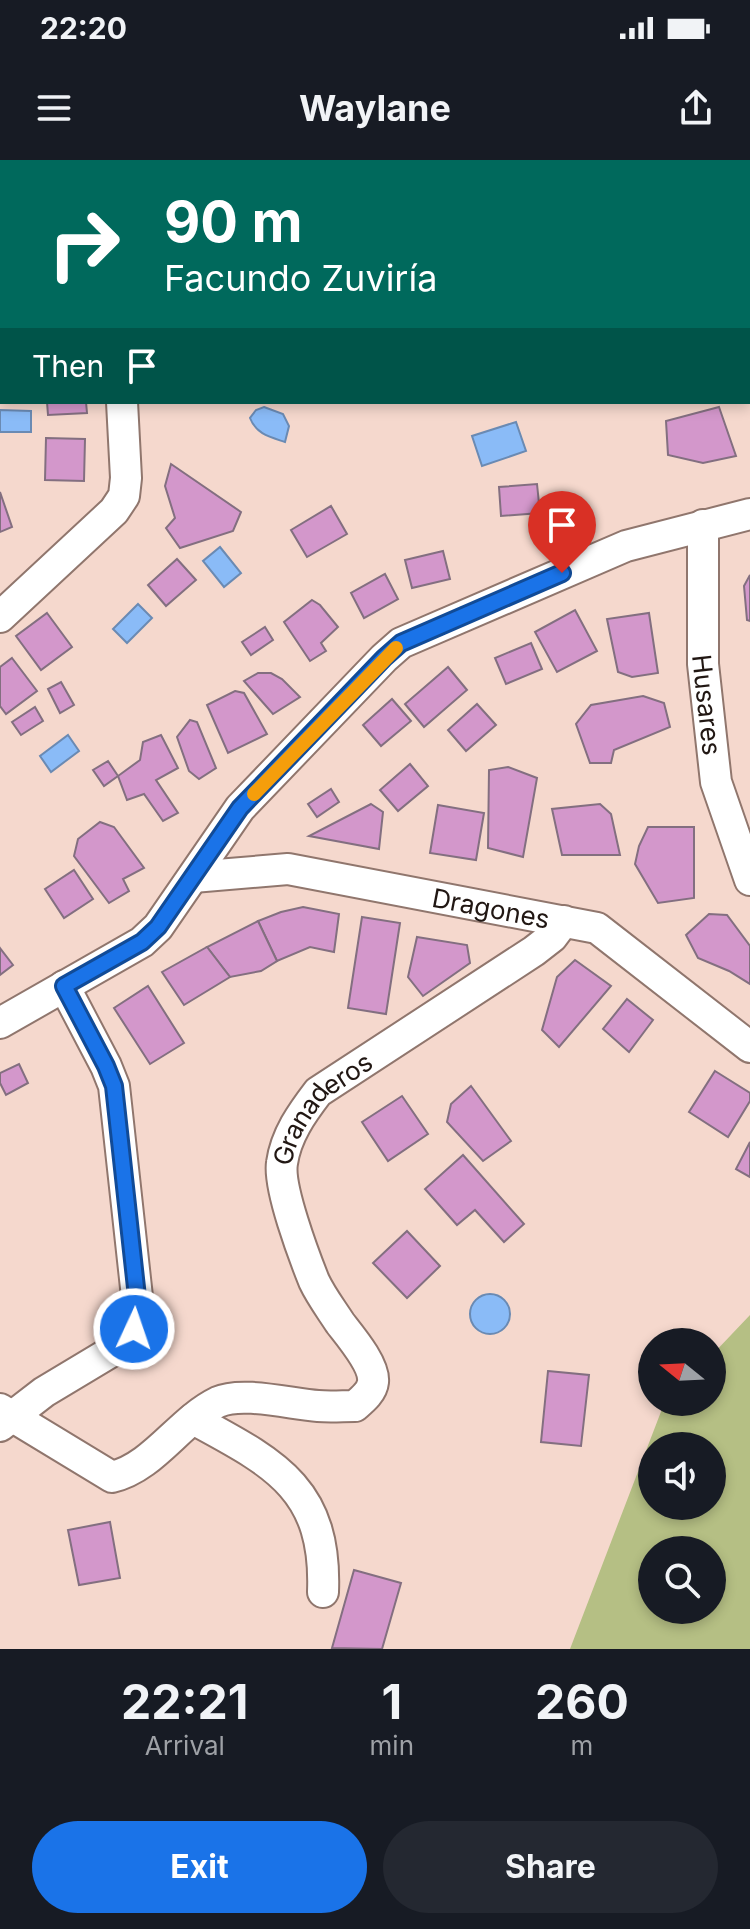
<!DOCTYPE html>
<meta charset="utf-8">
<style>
body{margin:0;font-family:Inter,sans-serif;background:#242831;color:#f1f3f6;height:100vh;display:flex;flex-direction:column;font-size:30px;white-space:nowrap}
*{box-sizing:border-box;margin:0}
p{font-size:26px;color:#9ea1a6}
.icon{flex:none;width:44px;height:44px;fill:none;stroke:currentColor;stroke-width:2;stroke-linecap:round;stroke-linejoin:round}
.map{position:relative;height:1489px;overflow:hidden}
.details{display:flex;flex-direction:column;background:#171b24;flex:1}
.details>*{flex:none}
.banner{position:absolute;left:0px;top:0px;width:750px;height:244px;box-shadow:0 4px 12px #0003;background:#00695c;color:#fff;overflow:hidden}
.needle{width:52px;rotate:288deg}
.tools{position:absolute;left:638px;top:1168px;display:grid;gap:16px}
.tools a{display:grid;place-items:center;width:88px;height:88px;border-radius:50%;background:#171b24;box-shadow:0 4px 12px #0003;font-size:40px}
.pin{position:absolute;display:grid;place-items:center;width:68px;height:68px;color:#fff;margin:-82px -34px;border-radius:50% 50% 50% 0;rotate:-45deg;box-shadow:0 0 8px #0007}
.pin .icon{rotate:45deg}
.me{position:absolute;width:88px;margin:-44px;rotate:3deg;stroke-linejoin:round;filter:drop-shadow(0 0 6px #0008)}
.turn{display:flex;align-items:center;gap:28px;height:168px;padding:0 32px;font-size:36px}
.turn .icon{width:104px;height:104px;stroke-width:2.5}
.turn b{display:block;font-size:56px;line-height:68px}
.then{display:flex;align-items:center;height:76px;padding:0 32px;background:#0003;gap:16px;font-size:30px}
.eta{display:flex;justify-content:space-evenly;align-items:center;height:136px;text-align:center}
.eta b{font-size:48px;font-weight:700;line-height:56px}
.primary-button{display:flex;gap:16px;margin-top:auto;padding:16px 32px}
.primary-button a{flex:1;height:92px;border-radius:48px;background:#1a73e8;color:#fff;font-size:32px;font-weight:700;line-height:92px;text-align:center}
.primary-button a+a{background:#242831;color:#f1f3f6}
.status{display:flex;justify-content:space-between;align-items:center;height:56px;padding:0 40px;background:#171b24;direction:ltr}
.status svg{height:22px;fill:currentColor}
header{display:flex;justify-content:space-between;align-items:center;height:104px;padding:0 32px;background:#171b24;font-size:36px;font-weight:700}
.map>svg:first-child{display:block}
</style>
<div class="status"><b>22:20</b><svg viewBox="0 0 49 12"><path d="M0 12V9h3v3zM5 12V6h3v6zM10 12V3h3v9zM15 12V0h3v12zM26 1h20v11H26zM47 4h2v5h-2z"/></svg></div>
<header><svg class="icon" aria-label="menu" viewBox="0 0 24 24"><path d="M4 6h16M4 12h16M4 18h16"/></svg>Waylane<svg class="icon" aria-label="share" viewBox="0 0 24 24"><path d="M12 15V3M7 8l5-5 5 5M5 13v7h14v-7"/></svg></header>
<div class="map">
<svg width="750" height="1489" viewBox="0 0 750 1489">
<rect width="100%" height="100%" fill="#f5d8cd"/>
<path fill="#b5bf84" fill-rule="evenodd" d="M 750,1155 L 750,1489 L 570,1489 L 662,1249 L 668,1242 L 712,1242 L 712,1195 ZM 652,1286 L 712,1286 L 712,1346 L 652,1346 ZM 652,1390 L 712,1390 L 712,1450 L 652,1450 Z"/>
<g fill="#8abbf7" stroke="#6a8ab3" stroke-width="2">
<path d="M 264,247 L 283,254 L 289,266 L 285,282 C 270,277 256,274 250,258 L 256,250 Z"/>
<polygon points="0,250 31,251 31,272 0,272"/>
<polygon points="516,262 526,291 482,306 472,276"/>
<polygon points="220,387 241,413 224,427 203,401"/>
<polygon points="138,444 152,458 127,483 113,469"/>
<polygon points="68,575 79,591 51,612 40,596"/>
<circle cx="490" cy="1154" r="20"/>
</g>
<g fill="#d397cb" stroke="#836f80" stroke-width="2">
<polygon points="382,0 471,0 472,2 378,2"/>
<polygon points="47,242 86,242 87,253 48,255"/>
<polygon points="719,247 736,296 703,303 668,295 666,261"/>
<polygon points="46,278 85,279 84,321 45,320"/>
<polygon points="171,304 241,352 233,371 180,388 166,368 175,358 165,326"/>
<polygon points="537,324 540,353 501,356 499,327"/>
<polygon points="0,332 12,367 0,372"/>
<polygon points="331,346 347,374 307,397 291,370"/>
<polygon points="443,391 450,419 412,428 405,400"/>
<polygon points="177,399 196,420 166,446 148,425"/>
<polygon points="385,414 398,439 364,458 351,433"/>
<polygon points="750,415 750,461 747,460 744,426"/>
<polygon points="312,440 320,445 338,467 321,483 326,491 310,501 284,462"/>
<polygon points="575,450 597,491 557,512 535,472"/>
<polygon points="47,453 72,487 41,510 16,476"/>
<polygon points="649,453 658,513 632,517 618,512 607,459"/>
<polygon points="265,467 273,480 251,495 242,482"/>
<polygon points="531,483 542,509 506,524 495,498"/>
<polygon points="12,498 37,531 6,554 0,546 0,507"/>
<polygon points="448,507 467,530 424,567 405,544"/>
<polygon points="258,513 271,513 282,519 300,537 273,554 244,521"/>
<polygon points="61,522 74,545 60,553 48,529"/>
<polygon points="235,531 244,533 267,574 228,593 207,545"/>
<polygon points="643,536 664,543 670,567 614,590 611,603 590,603 576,564 591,545"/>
<polygon points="392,539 411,561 381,586 363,565"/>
<polygon points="477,544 496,565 466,591 448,570"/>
<polygon points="35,547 43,561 21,575 12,562"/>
<polygon points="190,560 197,562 216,608 199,619 189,611 177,577"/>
<polygon points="161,575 178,608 156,620 178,653 163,661 144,634 127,640 118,616 140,600 143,582"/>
<polygon points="108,601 118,616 104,626 93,610"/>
<polygon points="410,604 428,626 398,651 380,630"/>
<polygon points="508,607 537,618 523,697 488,688 489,610"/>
<polygon points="331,629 339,642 317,657 308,644"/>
<polygon points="371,644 383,652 379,689 309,676"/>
<polygon points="600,644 611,654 620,695 562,695 552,649"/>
<polygon points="438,645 484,653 476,700 430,693"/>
<polygon points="100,662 114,667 144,708 123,719 129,731 109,743 74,696 78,679"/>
<polygon points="648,667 694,667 694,738 658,743 635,704 639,686"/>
<polygon points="74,710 93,739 64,758 45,729"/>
<polygon points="303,747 339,754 334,792 310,787 277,801 258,761 281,752"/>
<polygon points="709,754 727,755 750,786 750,824 729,811 698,798 686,775"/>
<polygon points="362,757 400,763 386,854 348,848"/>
<polygon points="258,761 277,801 261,811 230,817 207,787"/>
<polygon points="417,777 467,785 470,803 423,836 408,817"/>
<polygon points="207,787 230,817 184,845 162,812"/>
<polygon points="0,788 13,805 0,815"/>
<polygon points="575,800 611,826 559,887 542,870 557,817"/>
<polygon points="148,826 184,883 150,904 114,848"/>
<polygon points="627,839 653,860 629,892 603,869"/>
<polygon points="19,904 28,923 6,935 0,923 0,913"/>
<polygon points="715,911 750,933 750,941 728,977 689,952"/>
<polygon points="471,926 511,981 483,1001 447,962 451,944"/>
<polygon points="402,936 428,974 388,1001 362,962"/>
<polygon points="750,982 750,1017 736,1009"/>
<polygon points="463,995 524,1064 504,1082 475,1050 457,1065 425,1029"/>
<polygon points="407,1071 440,1106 407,1138 373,1103"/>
<polygon points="548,1211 589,1215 581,1286 541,1282"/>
<polygon points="110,1362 120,1418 79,1425 68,1370"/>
<polygon points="354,1410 401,1423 382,1489 332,1488"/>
</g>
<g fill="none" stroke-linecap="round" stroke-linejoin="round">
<defs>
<g id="minor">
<polyline points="597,2 602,0"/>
<path id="s1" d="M 703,365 L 703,504 L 716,622 L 750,720"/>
<polyline points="0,457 114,351 124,336 126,318 122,242"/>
<path id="s2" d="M 193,717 L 288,709 L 597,768 L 750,887"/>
<polyline points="0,863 142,782 158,767 240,648 384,498 401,483 626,386 750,354"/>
<path id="s3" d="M 0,1249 L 112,1317 C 154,1307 179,1261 218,1242 C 242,1231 291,1244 318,1246 C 330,1247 343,1246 355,1246 C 362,1240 372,1232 373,1222 C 375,1205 350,1176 340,1163 C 331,1149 321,1136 314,1121 C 304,1096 278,1027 282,1003 C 286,975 302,953 318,932 L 534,791 L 552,777 L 564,761"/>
<path d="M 193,1259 C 274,1303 327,1328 323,1432"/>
<polyline points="0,1266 44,1232 124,1184 134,1169 138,1146 114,926 106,906 64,826"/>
</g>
</defs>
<use href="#minor" stroke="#90766d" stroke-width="34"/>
<use href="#minor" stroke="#fff" stroke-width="30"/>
</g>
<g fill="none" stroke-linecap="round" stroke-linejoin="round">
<defs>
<polyline id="route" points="134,1169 138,1146 114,926 106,906 64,826 142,782 158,767 240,648 384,498 401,483 562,413"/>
</defs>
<use href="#route" stroke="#114b97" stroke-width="20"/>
<use href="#route" stroke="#1a73e8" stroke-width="14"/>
<polyline stroke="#f59e0b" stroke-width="14" points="254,634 396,488"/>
</g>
<g text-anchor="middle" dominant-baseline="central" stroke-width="6" stroke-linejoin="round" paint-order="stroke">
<g font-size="26" fill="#211713" stroke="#fee6de">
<text stroke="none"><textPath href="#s1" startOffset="180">Husares</textPath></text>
<text stroke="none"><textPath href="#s2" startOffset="302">Dragones</textPath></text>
<text stroke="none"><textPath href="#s3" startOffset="742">Granaderos</textPath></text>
</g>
</g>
</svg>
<div class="tools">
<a><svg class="needle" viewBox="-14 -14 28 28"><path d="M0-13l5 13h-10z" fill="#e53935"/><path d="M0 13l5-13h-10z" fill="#9ea1a6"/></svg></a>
<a><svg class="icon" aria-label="sound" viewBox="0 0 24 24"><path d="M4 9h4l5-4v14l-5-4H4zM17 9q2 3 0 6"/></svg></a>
<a><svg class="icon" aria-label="search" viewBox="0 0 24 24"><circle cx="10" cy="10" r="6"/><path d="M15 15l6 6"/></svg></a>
</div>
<div class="pin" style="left:562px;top:413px;background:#d93025"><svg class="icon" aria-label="arrive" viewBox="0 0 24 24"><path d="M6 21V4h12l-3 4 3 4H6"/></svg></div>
<svg class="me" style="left:134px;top:1169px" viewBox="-20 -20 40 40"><circle r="17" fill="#1a73e8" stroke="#fff" stroke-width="3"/><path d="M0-11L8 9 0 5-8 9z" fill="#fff"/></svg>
<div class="banner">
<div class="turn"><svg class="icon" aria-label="right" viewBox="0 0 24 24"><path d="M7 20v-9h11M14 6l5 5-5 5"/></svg><div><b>90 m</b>Facundo Zuviría</div></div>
<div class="then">Then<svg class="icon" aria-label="arrive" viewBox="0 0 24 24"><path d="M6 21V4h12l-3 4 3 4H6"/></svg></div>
</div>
</div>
<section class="details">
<div class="eta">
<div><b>22:21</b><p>Arrival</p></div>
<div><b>1</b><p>min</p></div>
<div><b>260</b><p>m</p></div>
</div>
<div class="primary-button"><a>Exit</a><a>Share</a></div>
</section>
